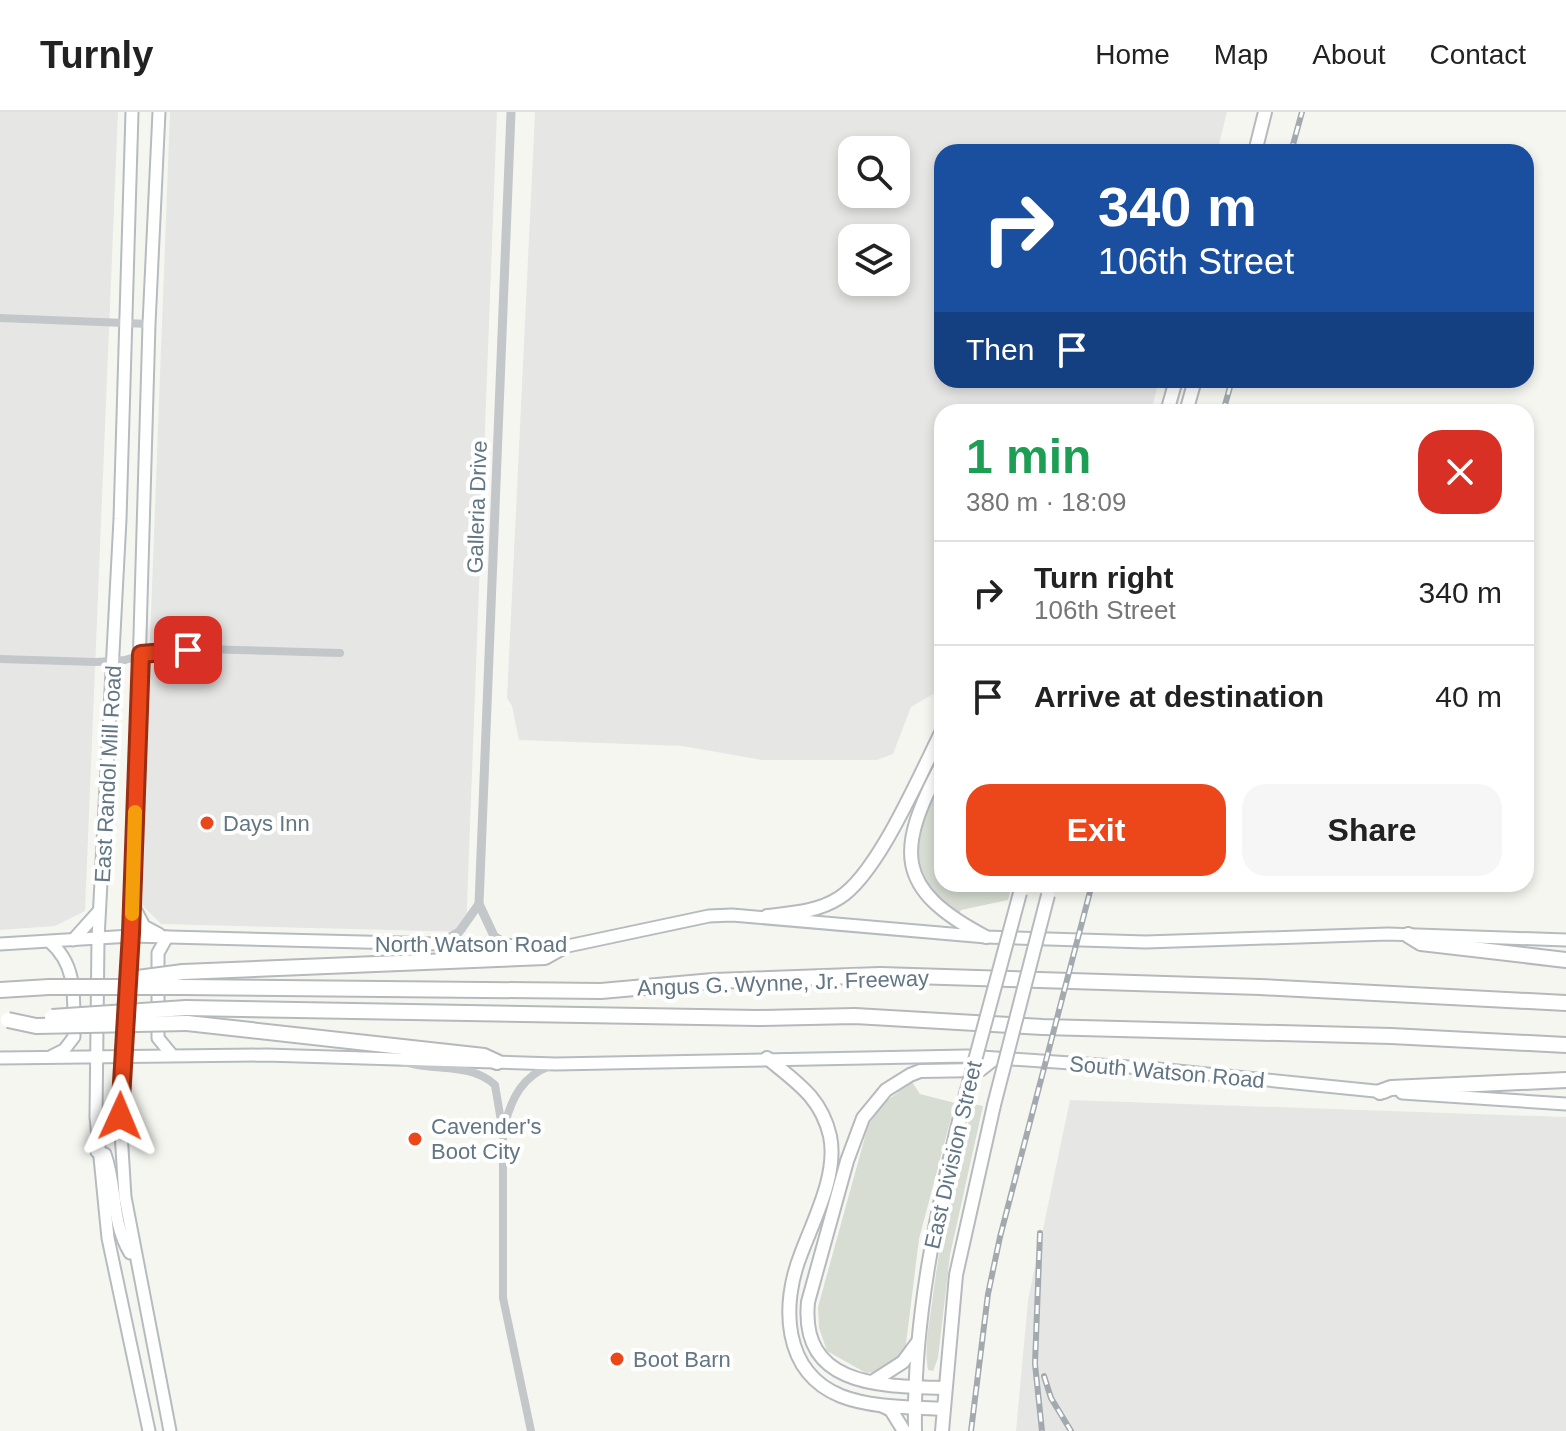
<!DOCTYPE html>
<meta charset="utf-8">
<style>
body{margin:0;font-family:Helvetica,sans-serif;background:#f6f6f6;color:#222;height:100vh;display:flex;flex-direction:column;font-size:30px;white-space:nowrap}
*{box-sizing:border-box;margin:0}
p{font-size:26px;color:#767676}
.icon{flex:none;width:44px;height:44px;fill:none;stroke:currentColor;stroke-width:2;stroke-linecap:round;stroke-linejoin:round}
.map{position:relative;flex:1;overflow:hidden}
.panel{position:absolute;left:934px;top:292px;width:600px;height:488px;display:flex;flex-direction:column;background:#fff;border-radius:24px;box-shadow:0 4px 12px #0003}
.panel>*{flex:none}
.top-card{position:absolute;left:934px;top:32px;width:600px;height:244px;border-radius:24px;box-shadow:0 4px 12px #0003;background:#1a4fa0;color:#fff;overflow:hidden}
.controls{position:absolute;left:838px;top:24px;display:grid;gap:16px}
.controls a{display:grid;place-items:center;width:72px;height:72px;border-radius:16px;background:#fff;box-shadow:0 4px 12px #0003;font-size:40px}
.pin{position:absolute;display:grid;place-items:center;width:68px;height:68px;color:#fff;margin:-34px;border-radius:16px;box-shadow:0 4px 12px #0006}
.me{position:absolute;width:88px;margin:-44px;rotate:1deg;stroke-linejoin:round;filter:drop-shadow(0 0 6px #0008)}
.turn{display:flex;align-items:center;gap:28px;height:168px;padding:0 32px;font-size:36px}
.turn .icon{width:104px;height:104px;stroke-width:2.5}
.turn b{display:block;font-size:56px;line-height:68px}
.then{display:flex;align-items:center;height:76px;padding:0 32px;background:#0003;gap:16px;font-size:30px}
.round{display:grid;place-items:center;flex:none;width:84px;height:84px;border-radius:24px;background:#f6f6f6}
.head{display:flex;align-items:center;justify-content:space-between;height:136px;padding:0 32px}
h1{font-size:48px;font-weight:800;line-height:60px;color:#1e9e55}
.action{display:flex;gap:16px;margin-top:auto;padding:16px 32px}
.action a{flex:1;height:92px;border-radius:24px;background:#ec471b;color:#fff;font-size:32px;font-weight:800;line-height:92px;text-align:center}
.action a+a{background:#f6f6f6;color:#222}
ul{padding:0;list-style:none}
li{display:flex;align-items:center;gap:24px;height:104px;padding:0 32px;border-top:2px solid #e0e0e0}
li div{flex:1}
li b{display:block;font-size:30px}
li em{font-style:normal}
header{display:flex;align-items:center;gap:48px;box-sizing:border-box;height:112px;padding:0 40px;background:#fff;border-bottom:2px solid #e0e0e0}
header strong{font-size:38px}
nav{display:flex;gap:44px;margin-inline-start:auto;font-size:28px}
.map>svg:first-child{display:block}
</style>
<header>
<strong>Turnly</strong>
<nav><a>Home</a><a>Map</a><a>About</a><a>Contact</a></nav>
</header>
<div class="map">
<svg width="1566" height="1319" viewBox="0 0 1566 1319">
<rect width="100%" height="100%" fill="#f6f6f1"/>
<g fill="#e6e7e5" fill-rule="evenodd">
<polygon points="0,0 118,0 85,799 55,814 0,818"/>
<polygon points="170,0 497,0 466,820 161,812 140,791"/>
<path d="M 535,0 L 1227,0 L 1217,40 L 942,40 L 942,268 L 1159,268 L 1151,300 L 942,300 L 942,577 L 911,595 L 893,642 L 877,648 L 762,648 L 682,634 L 519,628 L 512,594 L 507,586 ZM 896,38 L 896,82 L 852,82 L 852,38 ZM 896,126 L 896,170 L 852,170 L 852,126 Z"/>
<polygon points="1070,988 1566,1005 1566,1319 1016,1319 1028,1188"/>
</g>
<g fill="#d7ddd2">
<path d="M 942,666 L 942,772 L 1012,772 L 1008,788 L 961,798 L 957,804 C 900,766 914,717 942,666 Z"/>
<polygon points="912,970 920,982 955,991 919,1127 905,1240 884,1259 866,1261 827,1239 819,1216 818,1195 868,1014 881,993"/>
<path d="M 973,992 L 983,994 L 950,1143 L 938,1246 L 933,1259 L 928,1258 C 924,1236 929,1213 932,1191 C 940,1123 956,1058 973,992 Z"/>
</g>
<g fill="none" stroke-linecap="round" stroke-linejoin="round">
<defs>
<g id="secondary">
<polyline points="132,0 120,407 98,827 96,1005 108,1126 149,1319"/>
<polyline points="159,0 149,212 133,765 120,1004 125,1085 170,1319"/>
<polyline points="134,795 144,814 159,822"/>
<polyline points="167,825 158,841 158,926 172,943"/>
<polyline points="73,828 99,799"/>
<path d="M 50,830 C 79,855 73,889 74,925 L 64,938 L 52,944"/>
<polyline points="0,832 131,824 563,835 709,804 732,803 986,825 1146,830 1388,822 1566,828"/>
<polyline points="0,946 266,943 556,952 967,944 1158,957 1385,980"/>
<polyline points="1402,981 1566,992"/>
<path d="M 97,1040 L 105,1042 C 117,1075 111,1110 130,1141"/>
</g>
<g id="primary">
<polyline points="1255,40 1265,0"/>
<polyline points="1167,300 1176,268"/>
<polyline points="1186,300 1195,268"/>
<path d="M 942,652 C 896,738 894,777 986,825"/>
<path d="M 767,804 C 792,801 817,800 839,786 C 878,762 920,662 942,619"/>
<path d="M 767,946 C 796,970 821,985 830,1024 C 838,1062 814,1107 801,1142 C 781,1192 782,1260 841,1284 C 872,1296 910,1295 943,1297"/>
<polyline points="872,1270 903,1250 917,1231"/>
<path d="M 944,1276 C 881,1274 800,1275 808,1190 L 847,1049 L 863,1006 L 886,978 L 910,963 L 920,959 L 980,958 L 994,947"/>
<polyline points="883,1294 891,1298 904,1319"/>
<path d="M 915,1319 C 913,1208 936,1100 963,993"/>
<polyline points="942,1319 956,1163 994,993"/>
</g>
<g id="motorway">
<polyline points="1408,823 1421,831 1566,848"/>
<polyline points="183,860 545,845 563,835"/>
<polyline points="183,875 601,879 713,869 880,863 1260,875 1566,891"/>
<polyline points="0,878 49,875"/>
<polyline points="186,896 758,906 855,904 1043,915 1391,924 1566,933"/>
<polyline points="187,911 484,944 497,950"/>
<polyline points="1380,980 1391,976 1566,968"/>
</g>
</defs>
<use href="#secondary" stroke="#b5bbbf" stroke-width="15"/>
<use href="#primary" stroke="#b6babe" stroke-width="16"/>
<use href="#motorway" stroke="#b5b9bc" stroke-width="18"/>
<g stroke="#c3c7ca" stroke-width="8">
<polyline points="0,206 149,212"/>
<polyline points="0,547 96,550 125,548 156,538 201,537 340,541"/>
<path d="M 404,950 C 435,960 470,950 495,973 L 503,1021 L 503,1186 L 531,1319"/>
<path d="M 505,1012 C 512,985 523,964 550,954"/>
</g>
<g stroke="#c3c7ca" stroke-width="9">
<polyline points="440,831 459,820 479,792"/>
<polyline points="508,833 494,824 479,792 511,0"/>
</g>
<use href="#secondary" stroke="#fff" stroke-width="11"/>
<use href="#primary" stroke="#fff" stroke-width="12"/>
<use href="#motorway" stroke="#fff" stroke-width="14"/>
<defs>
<g id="rail">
<polyline points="1291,40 1302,0"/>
<polyline points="1223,300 1232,268"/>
<polyline points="1040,1121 1035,1252 1042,1319"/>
<polyline points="1044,1264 1051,1286 1071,1319"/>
<polyline points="971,1319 988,1182 1000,1125 1092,772"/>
</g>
</defs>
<use href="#rail" stroke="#a3aaaf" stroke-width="6"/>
<use href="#rail" stroke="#fff" stroke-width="3" stroke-dasharray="9" stroke-linecap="butt"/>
<defs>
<g id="primary-bridge">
<polyline points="963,993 1020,781"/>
<polyline points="994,993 1048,783"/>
</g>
<g id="motorway-bridge">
<polyline points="130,867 183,860"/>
<polyline points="49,875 183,875"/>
<polyline points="52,905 186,896"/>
<polyline points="8,908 36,914 187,911"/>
</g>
</defs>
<use href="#primary-bridge" stroke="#b6babe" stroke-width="16" stroke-linecap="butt"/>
<use href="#motorway-bridge" stroke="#b5b9bc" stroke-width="18" stroke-linecap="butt"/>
<use href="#primary-bridge" stroke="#fff" stroke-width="12"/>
<use href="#motorway-bridge" stroke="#fff" stroke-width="14"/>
</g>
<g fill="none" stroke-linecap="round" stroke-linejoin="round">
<defs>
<polyline id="route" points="120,1004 131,821 141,542 188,538"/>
</defs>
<use href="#route" stroke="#992e12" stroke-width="20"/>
<use href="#route" stroke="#ec471b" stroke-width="14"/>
<polyline stroke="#f59e0b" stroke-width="14" points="132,802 135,700"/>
</g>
<g fill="#ec471b" stroke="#fff" stroke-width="3">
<circle cx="207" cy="711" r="8"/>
<circle cx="415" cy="1027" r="8"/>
<circle cx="617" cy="1247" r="8"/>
</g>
<g text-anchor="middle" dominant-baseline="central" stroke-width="8" stroke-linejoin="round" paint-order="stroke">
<g font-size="22" fill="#637684" stroke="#fff">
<text transform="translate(477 395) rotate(-88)">Galleria Drive</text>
<text transform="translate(108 662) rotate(-87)">East Randol Mill Road</text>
<text x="471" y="832">North Watson Road</text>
<text transform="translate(783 871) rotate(-2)">Angus G. Wynne, Jr. Freeway</text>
<text transform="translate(1167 960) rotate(5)">South Watson Road</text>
<text transform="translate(953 1043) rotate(-77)">East Division Street</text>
</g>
<g font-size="22" fill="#637684" stroke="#fff" text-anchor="start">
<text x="223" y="711">Days Inn</text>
<text x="431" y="1014">Cavender's<tspan x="431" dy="25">Boot City</tspan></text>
<text x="633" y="1247">Boot Barn</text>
</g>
</g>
</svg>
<div class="controls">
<a><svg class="icon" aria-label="search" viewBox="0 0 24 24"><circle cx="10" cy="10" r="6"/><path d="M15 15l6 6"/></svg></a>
<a><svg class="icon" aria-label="layers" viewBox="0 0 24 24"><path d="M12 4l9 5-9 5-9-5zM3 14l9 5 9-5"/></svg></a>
</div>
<div class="pin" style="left:188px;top:538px;background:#d93025"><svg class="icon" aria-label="arrive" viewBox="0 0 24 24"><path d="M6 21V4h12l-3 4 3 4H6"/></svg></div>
<svg class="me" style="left:120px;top:1004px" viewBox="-20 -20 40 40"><path d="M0-17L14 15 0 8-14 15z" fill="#ec471b" stroke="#fff" stroke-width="4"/></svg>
<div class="top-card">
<div class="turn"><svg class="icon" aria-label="right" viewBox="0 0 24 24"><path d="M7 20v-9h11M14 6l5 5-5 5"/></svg><div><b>340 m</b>106th Street</div></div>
<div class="then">Then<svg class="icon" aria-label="arrive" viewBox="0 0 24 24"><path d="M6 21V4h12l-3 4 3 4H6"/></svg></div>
</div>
<section class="panel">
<div class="head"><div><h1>1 min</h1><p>380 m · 18:09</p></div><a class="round" style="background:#d93025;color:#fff"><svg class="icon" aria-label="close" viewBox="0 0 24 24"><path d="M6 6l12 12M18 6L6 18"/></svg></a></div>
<ul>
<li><svg class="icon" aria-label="right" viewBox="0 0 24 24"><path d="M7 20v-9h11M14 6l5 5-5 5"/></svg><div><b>Turn right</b><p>106th Street</p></div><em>340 m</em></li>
<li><svg class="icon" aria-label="arrive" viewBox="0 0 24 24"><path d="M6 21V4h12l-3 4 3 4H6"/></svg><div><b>Arrive at destination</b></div><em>40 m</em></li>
</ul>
<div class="action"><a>Exit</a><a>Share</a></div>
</section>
</div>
